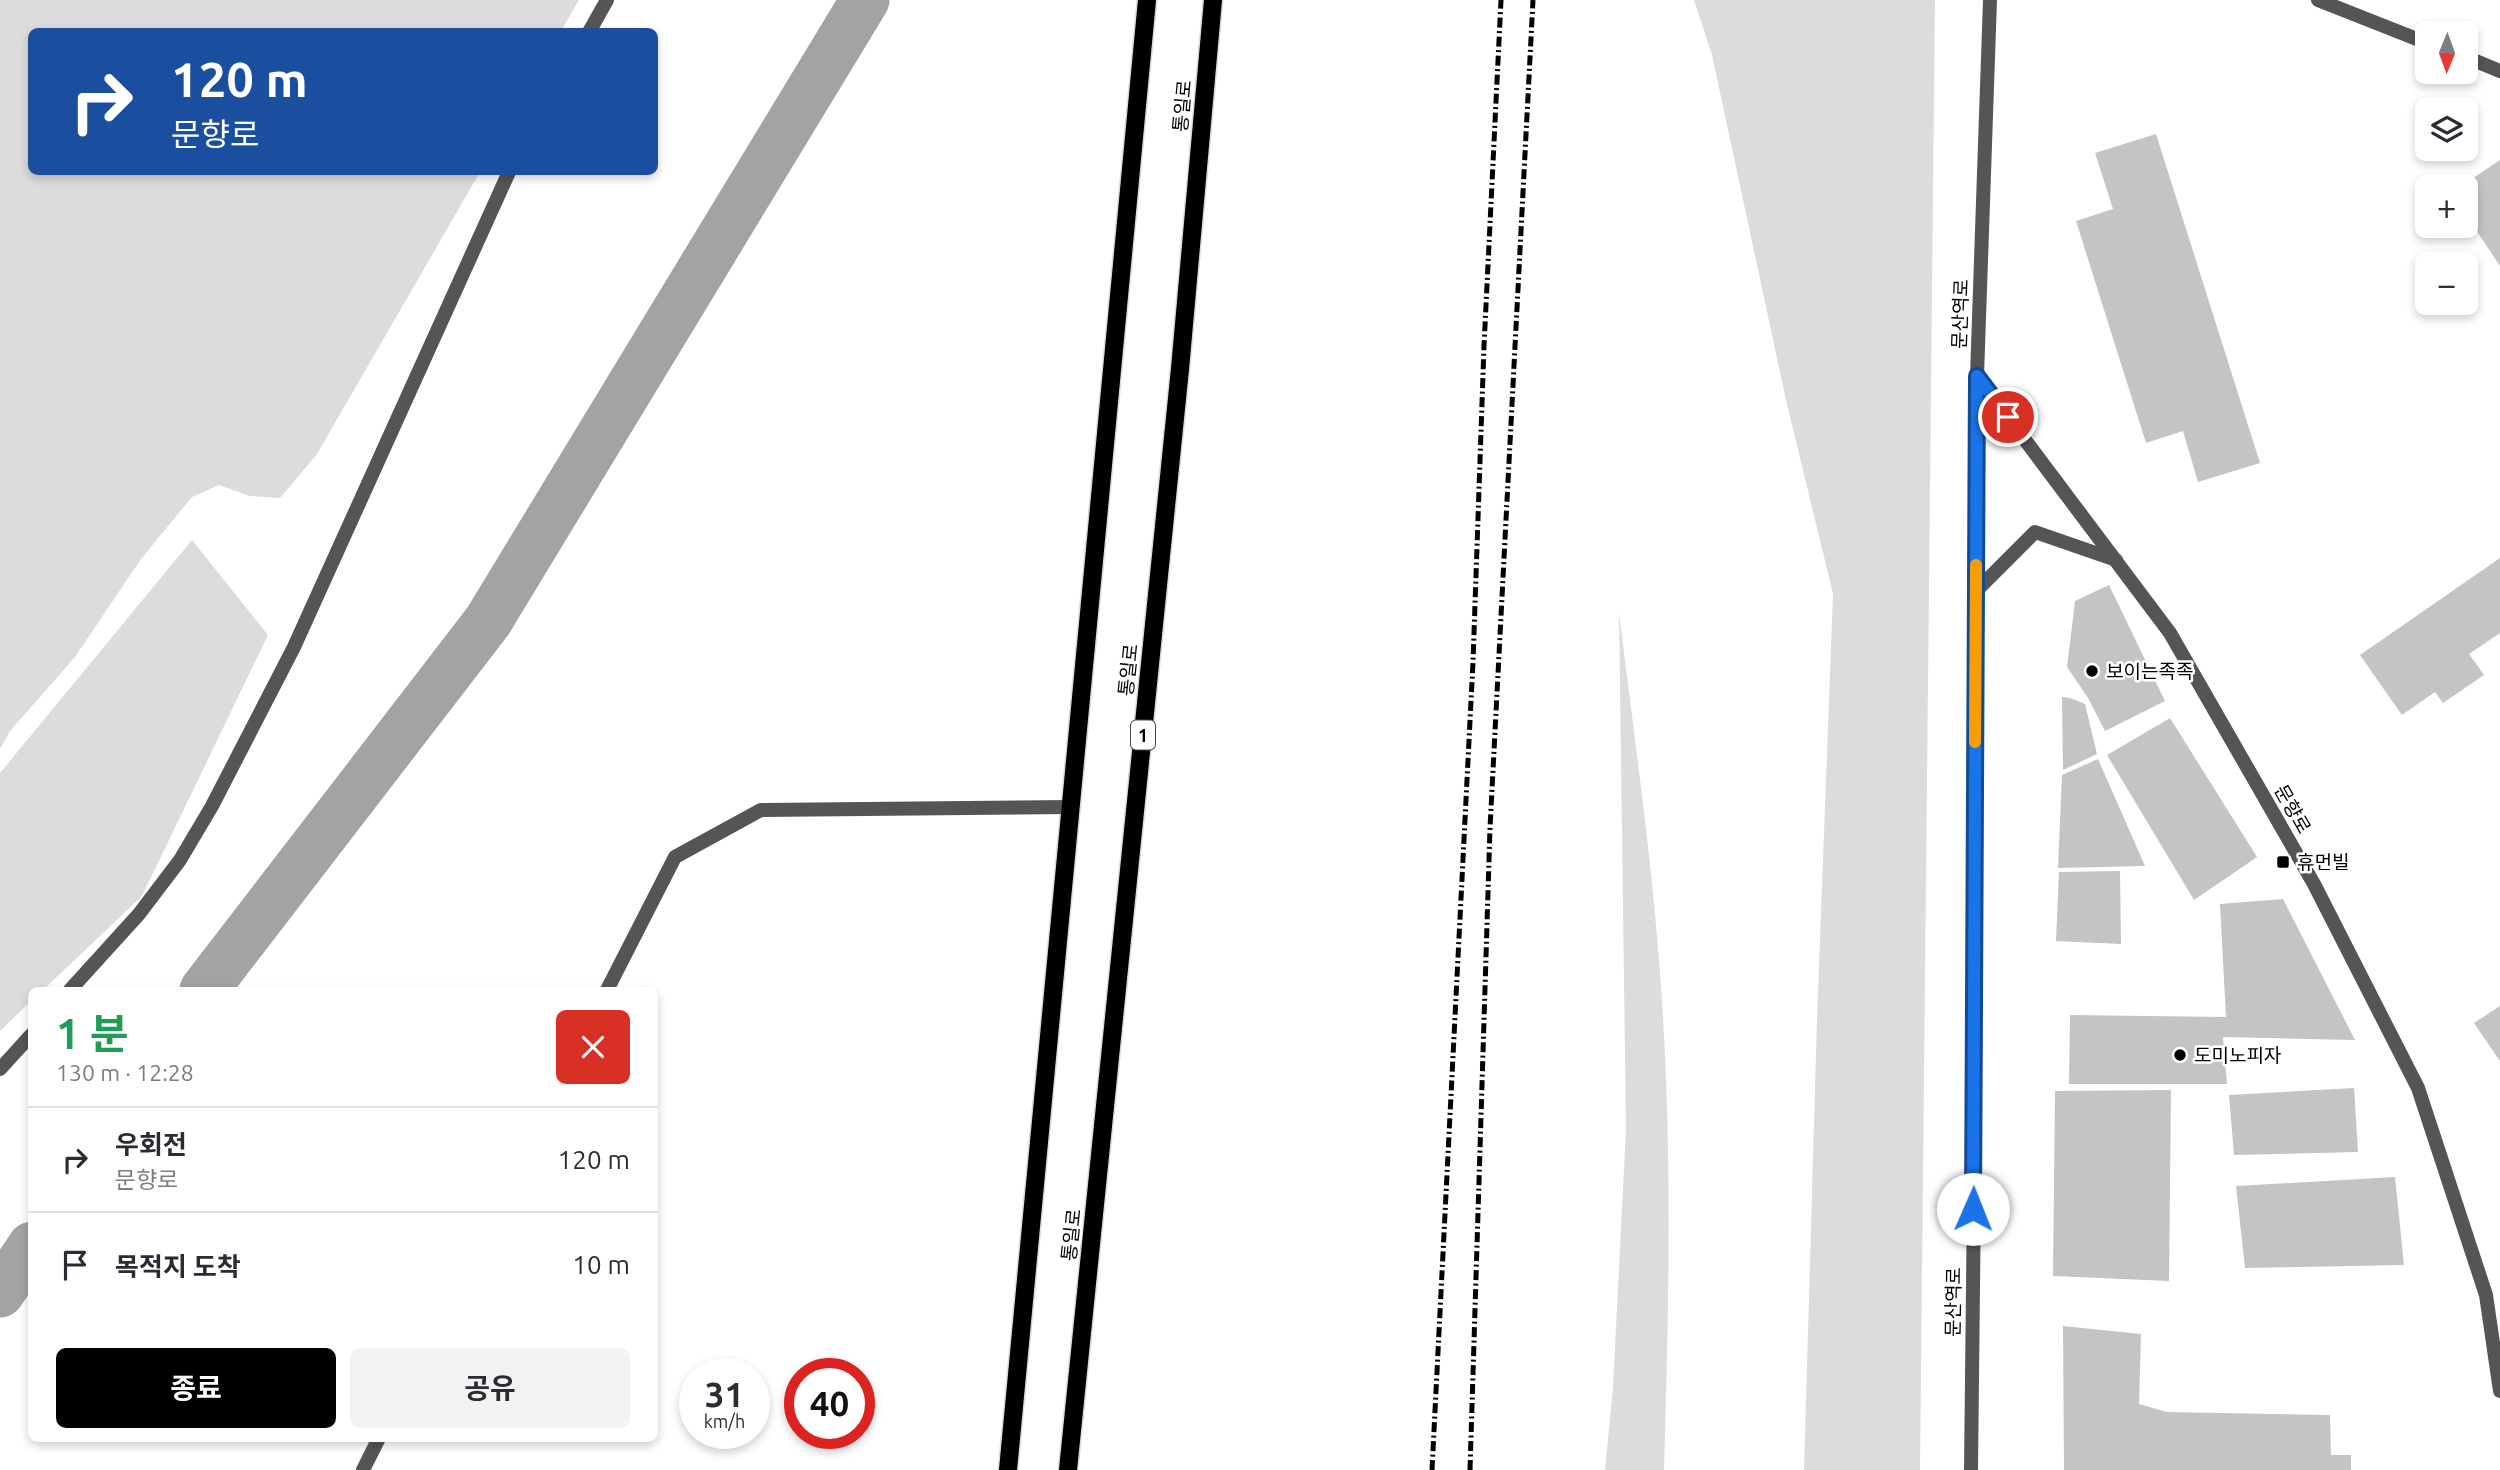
<!DOCTYPE html>
<html lang="ko">
<meta charset="utf-8">
<style>
body{margin:0;font-family:Ubuntu,"Noto Sans KR",sans-serif;background:#f2f2f3;color:#2b2b33;height:100vh;display:flex;flex-direction:column;font-size:26px;white-space:nowrap}
*{box-sizing:border-box;margin:0}
p{font-size:23px;color:#7c7c81}
.icon{flex:none;width:38px;height:38px;fill:none;stroke:currentColor;stroke-width:2;stroke-linecap:round;stroke-linejoin:round}
.map{position:relative;flex:1;overflow:hidden}
.details{position:absolute;left:28px;top:987px;width:630px;height:455px;display:flex;flex-direction:column;background:#fff;border-radius:10px;box-shadow:0 4px 10px #0003}
.details>*{flex:none}
.top-card{position:absolute;left:28px;top:28px;width:630px;height:147px;border-radius:10px;box-shadow:0 4px 10px #0003;background:#1a4fa0;color:#fff;overflow:hidden}
.needle{width:46px;rotate:181deg}
.tools{position:absolute;left:2415px;top:21px;display:grid;gap:14px}
.tools a{display:grid;place-items:center;width:63px;height:63px;border-radius:10px;background:#fff;box-shadow:0 4px 10px #0003;font-size:35px}
.speed{position:absolute;left:679px;top:1358px;display:flex;gap:14px;font-size:35px;font-weight:700;text-align:center}
.speed>*{display:grid;place-content:center;width:91px;height:91px;border-radius:50%;background:#fff;box-shadow:0 4px 10px #0003;line-height:1}
.speed small{font-size:18px;font-weight:400}
.speed .limit{border:10px solid #d22;background:#fff;color:#111}
.pin{position:absolute;display:grid;place-items:center;width:60px;height:60px;color:#fff;margin:-30px;border:4px solid #fff;border-radius:50%;box-shadow:0 2px 7px #0007}
.me{position:absolute;width:77px;margin:-38px;rotate:1deg;stroke-linejoin:round;filter:drop-shadow(0 0 5px #0008)}
.turn{display:flex;align-items:center;gap:24px;height:147px;padding:0 28px;font-size:32px}
.turn .icon{width:91px;height:91px;stroke-width:2.5}
.turn b{display:block;font-size:49px;line-height:60px}
.round{display:grid;place-items:center;flex:none;width:74px;height:74px;border-radius:10px;background:#f2f2f3}
.head{display:flex;align-items:center;justify-content:space-between;height:119px;padding:0 28px}
h1{font-size:42px;font-weight:700;line-height:52px;color:#1e9e55}
.cta{display:flex;gap:14px;margin-top:auto;padding:14px 28px}
.cta a{flex:1;height:80px;border-radius:10px;background:#000;color:#fff;font-size:28px;font-weight:700;line-height:80px;text-align:center}
.cta a+a{background:#f2f2f3;color:#2b2b33}
ul{padding:0;list-style:none}
li{display:flex;align-items:center;gap:21px;height:105px;padding:0 28px;border-top:2px solid #e1e1e2}
li div{flex:1}
li b{display:block;font-size:26px}
li em{font-style:normal}
.map>svg:first-child{display:block}
</style>
<div class="map">
<svg width="2500" height="1470" viewBox="0 0 2500 1470">
<rect width="100%" height="100%" fill="#fff"/>
<g fill="#dcdcdc">
<polygon points="0,0 579,0 561,31 32,32 32,172 480,172 317,454 280,498 250,496 219,485 192,497 141,559 75,657 10,731 0,749"/>
<polygon points="1694,0 1935,0 1920,1470 1804,1470 1817,1019 1833,594 1786,400 1712,55"/>
<polygon points="192,540 268,635 142,896 43,990 32,990 31,1001 0,1031 0,773"/>
<path d="M 1619,612 C 1633,728 1650,844 1659,960 C 1673,1130 1669,1300 1664,1470 L 1605,1470 L 1613,1387 L 1626,1129 Z"/>
</g>
<g fill="none" stroke-linecap="round" stroke-linejoin="round">
<g stroke="#a3a3a3" stroke-width="49">
<polyline points="204,990 488,621 865,0"/>
<polyline points="0,1293 32,1246"/>
</g>
</g>
<g fill="#c4c4c4">
<polygon points="2156,134 2260,463 2198,482 2183,431 2146,443 2076,221 2113,209 2095,153"/>
<polygon points="2500,160 2500,266 2466,215 2466,187 2460,187"/>
<polygon points="2500,558 2500,633 2469,654 2484,675 2443,703 2435,692 2402,715 2360,655"/>
<polygon points="2109,585 2165,701 2105,731 2088,698 2067,667 2075,601"/>
<polygon points="2062,697 2070,698 2085,704 2097,754 2063,770"/>
<polygon points="2170,718 2257,857 2194,900 2107,755"/>
<polygon points="2098,759 2145,866 2058,868 2062,775"/>
<polygon points="2120,871 2121,944 2056,941 2059,872"/>
<polygon points="2283,899 2355,1040 2223,1037 2227,1084 2069,1084 2070,1015 2226,1017 2220,904"/>
<polygon points="2500,1006 2500,1061 2474,1023"/>
<polygon points="2354,1088 2358,1152 2234,1155 2229,1095"/>
<polygon points="2171,1090 2169,1281 2053,1276 2055,1091"/>
<polygon points="2395,1177 2404,1265 2245,1268 2236,1186"/>
<polygon points="2063,1326 2141,1334 2139,1404 2167,1412 2330,1415 2331,1455 2351,1455 2351,1470 2064,1470"/>
</g>
<g fill="none" stroke-linecap="round" stroke-linejoin="round">
<defs>
<g id="primary">
<polyline points="1008,1470 1147,0"/>
<polyline points="1068,1470 1180,369 1213,0"/>
</g>
</defs>
<use href="#primary" stroke="#dbdbdb" stroke-width="21"/>
<g stroke="#555" stroke-width="14">
<polyline points="589,32 607,0"/>
<polyline points="70,990 139,914 180,860 212,806 294,647 509,172"/>
<polyline points="607,990 675,857 761,810 1072,807"/>
<polyline points="0,1069 32,1034"/>
<polyline points="363,1470 379,1438"/>
</g>
<g stroke="#555" stroke-width="14">
<polyline points="2318,0 2427,43"/>
<polyline points="2466,57 2500,71"/>
<polyline points="1977,376 2170,633 2314,884 2418,1088 2486,1295 2500,1391"/>
<polyline points="1976,591 2035,532 2116,560"/>
<polyline points="1971,1470 1975,1104 1977,376 1990,0"/>
</g>
<use href="#primary" stroke="#000" stroke-width="18"/>
<g stroke="#000" stroke-width="5" stroke-dasharray="10 3.5 2 3.5" stroke-linecap="butt">
<polyline points="1432,1470 1473,662 1484,346 1501,0"/>
<polyline points="1470,1470 1490,828 1533,0"/>
</g>
</g>
<g fill="none" stroke-linecap="round" stroke-linejoin="round">
<defs>
<polyline id="route" points="1973,1209 1977,376 2008,417"/>
</defs>
<use href="#route" stroke="#114b97" stroke-width="18"/>
<use href="#route" stroke="#1a73e8" stroke-width="12"/>
<polyline stroke="#f59e0b" stroke-width="12" points="1975,742 1976,565"/>
</g>
<g fill="#000" stroke="#fff" stroke-width="2.5">
<circle cx="2092" cy="671" r="7"/>
<rect x="2276" y="855" width="14" height="14" rx="3.5"/>
<circle cx="2180" cy="1055" r="7"/>
</g>
<g text-anchor="middle" dominant-baseline="central" stroke-width="5" stroke-linejoin="round" paint-order="stroke">
<rect fill="#fff" stroke="#4c4c4c" stroke-width="2" x="1131" y="720.5" width="24" height="29" rx="5"/>
<g font-size="18" font-weight="bold" fill="#000">
<text x="1143" y="735">1</text>
</g>
<g font-size="19" fill="#000" stroke="#fff">
<text transform="translate(1182 106) rotate(-85)">통일로</text>
<text transform="translate(1960 314) rotate(-88)">문산역로</text>
<text transform="translate(1128 670) rotate(-84)">통일로</text>
<text transform="translate(2293 809) rotate(60)">문향로</text>
<text transform="translate(1071 1235) rotate(-84)">통일로</text>
<text transform="translate(1953 1302) rotate(-89)">문산역로</text>
</g>
<g font-size="19" fill="#000" stroke="#fff" text-anchor="start">
<text x="2106" y="671">보이는족족</text>
<text x="2297" y="862">휴먼빌</text>
<text x="2194" y="1055">도미노피자</text>
</g>
</g>
</svg>
<div class="tools">
<a><svg class="needle" viewBox="-14 -14 28 28"><path d="M0-13l5 13h-10z" fill="#e53935"/><path d="M0 13l5-13h-10z" fill="#7c7c81"/></svg></a>
<a><svg class="icon" aria-label="layers" viewBox="0 0 24 24"><path d="M12 4l9 5-9 5-9-5zM3 14l9 5 9-5"/></svg></a>
<a>+</a>
<a>−</a>
</div>
<div class="speed"><div>31<small>km/h</small></div><div class="limit">40</div></div>
<div class="pin" style="left:2008px;top:417px;background:#d93025"><svg class="icon" aria-label="arrive" viewBox="0 0 24 24"><path d="M6 21V4h12l-3 4 3 4H6"/></svg></div>
<svg class="me" style="left:1973px;top:1209px" viewBox="-20 -20 40 40"><circle r="19" fill="#fff"/><path d="M0-13L10 11 0 6-10 11z" fill="#1a73e8"/></svg>
<div class="top-card">
<div class="turn"><svg class="icon" aria-label="right" viewBox="0 0 24 24"><path d="M7 20v-9h11M14 6l5 5-5 5"/></svg><div><b>120 m</b>문향로</div></div>
</div>
<section class="details">
<div class="head"><div><h1>1 분</h1><p>130 m · 12:28</p></div><a class="round" style="background:#d93025;color:#fff"><svg class="icon" aria-label="close" viewBox="0 0 24 24"><path d="M6 6l12 12M18 6L6 18"/></svg></a></div>
<ul>
<li><svg class="icon" aria-label="right" viewBox="0 0 24 24"><path d="M7 20v-9h11M14 6l5 5-5 5"/></svg><div><b>우회전</b><p>문향로</p></div><em>120 m</em></li>
<li><svg class="icon" aria-label="arrive" viewBox="0 0 24 24"><path d="M6 21V4h12l-3 4 3 4H6"/></svg><div><b>목적지 도착</b></div><em>10 m</em></li>
</ul>
<div class="cta"><a>종료</a><a>공유</a></div>
</section>
</div>
